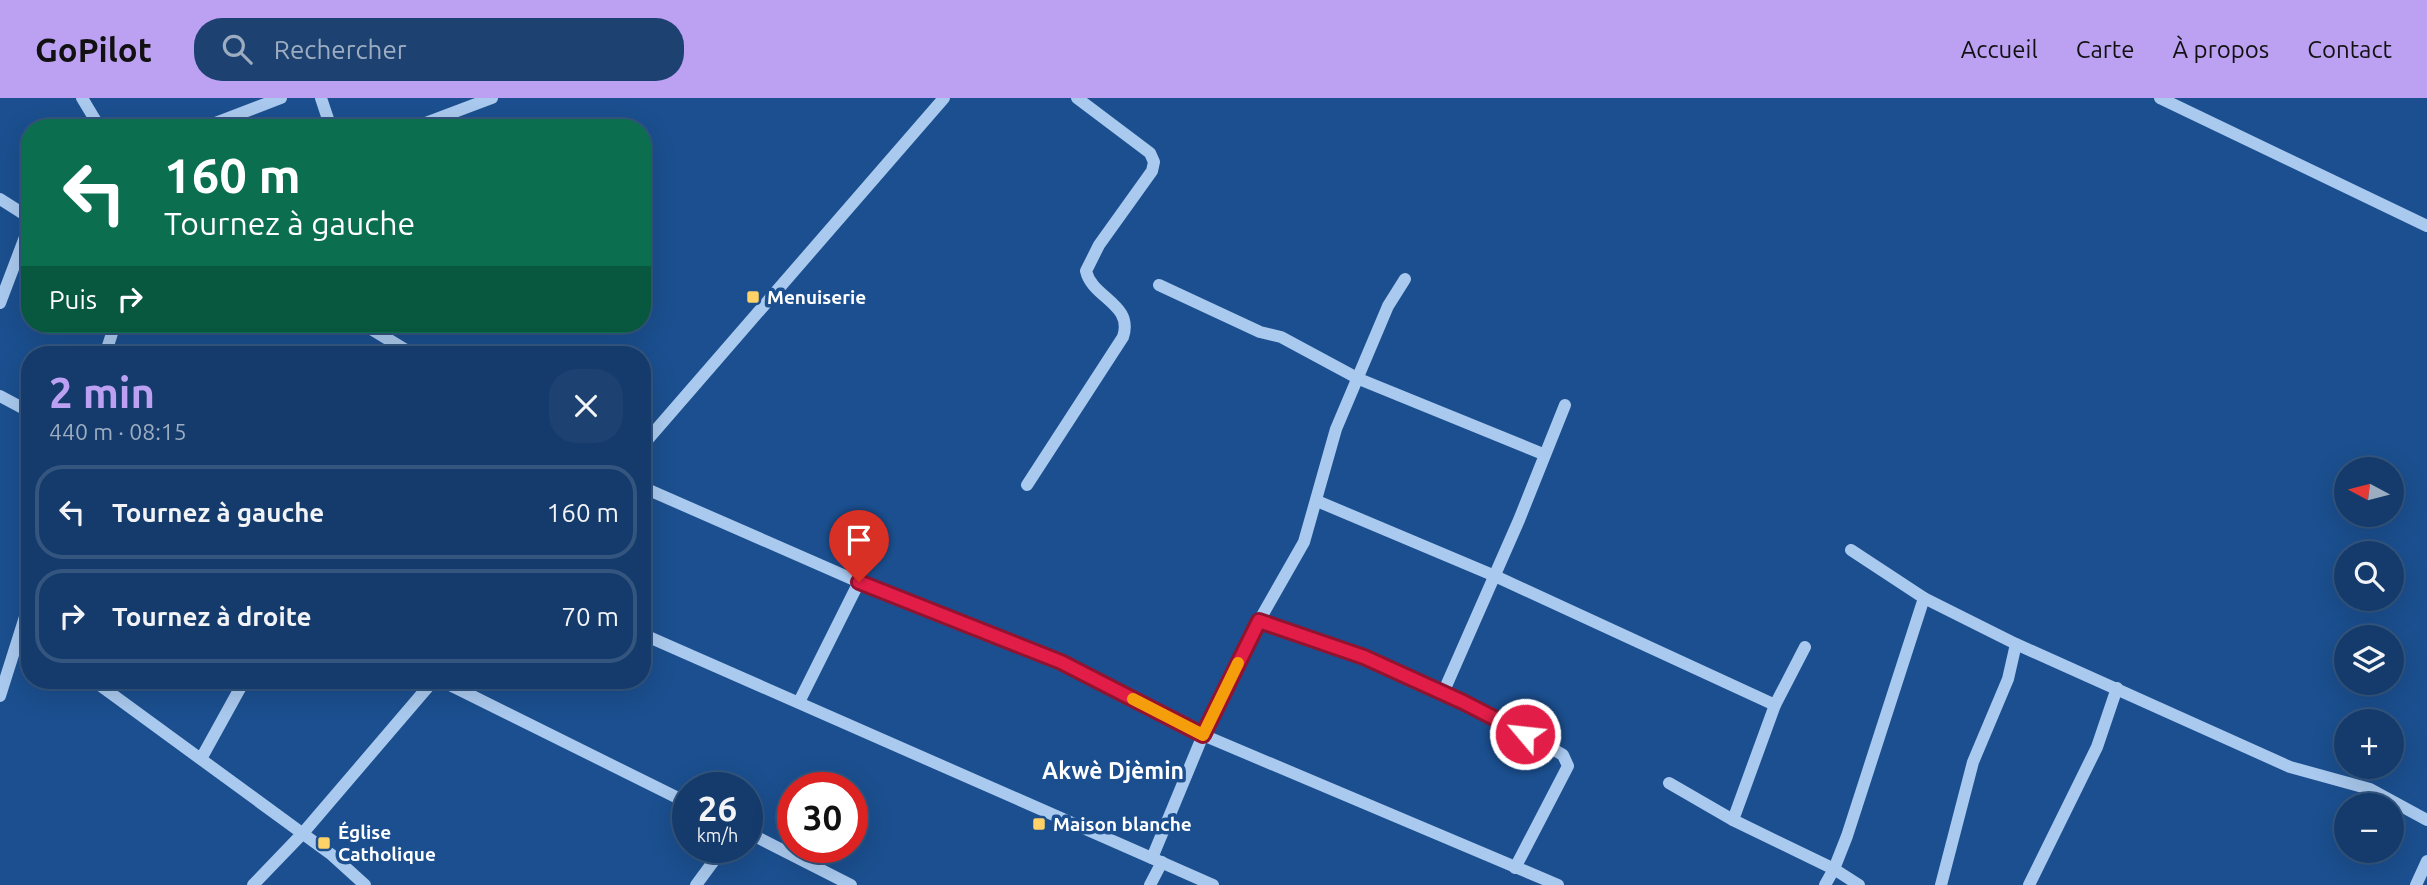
<!DOCTYPE html>
<html lang="fr">
<meta charset="utf-8">
<style>
body{margin:0;font-family:Ubuntu,sans-serif;background:#1d4271;color:#f1f3f6;height:100vh;display:flex;flex-direction:column;font-size:26px;white-space:nowrap}
*{box-sizing:border-box;margin:0}
p{font-size:23px;color:#9dadc1}
.icon{flex:none;width:38px;height:38px;fill:none;stroke:currentColor;stroke-width:2;stroke-linecap:round;stroke-linejoin:round}
.map{position:relative;flex:1;overflow:hidden}
.drawer{position:absolute;left:21px;top:248px;width:630px;height:343px;display:flex;flex-direction:column;background:#143b6b;border-radius:28px;box-shadow:0 7px 28px #0002,0 0 0 2px #33557e}
.drawer>*{flex:none}
.banner{position:absolute;left:21px;top:21px;width:630px;height:214px;border-radius:28px;box-shadow:0 7px 28px #0002,0 0 0 2px #33557e;background:#0b6e4f;color:#fff;overflow:hidden}
.needle{width:46px;rotate:277deg}
.buttons{position:absolute;left:2334px;top:359px;display:grid;gap:14px}
.buttons a{display:grid;place-items:center;width:70px;height:70px;border-radius:50%;background:#143b6b;box-shadow:0 7px 28px #0002,0 0 0 2px #33557e;font-size:35px}
.speed{position:absolute;left:672px;top:674px;display:flex;gap:14px;font-size:35px;font-weight:700;text-align:center}
.speed>*{display:grid;place-content:center;width:91px;height:91px;border-radius:50%;background:#143b6b;box-shadow:0 7px 28px #0002,0 0 0 2px #33557e;line-height:1}
.speed small{font-size:18px;font-weight:400}
.speed .limit{border:10px solid #d22;background:#fff;color:#111}
.pin{position:absolute;display:grid;place-items:center;width:60px;height:60px;color:#fff;margin:-72px -30px;border-radius:50% 50% 50% 0;rotate:-45deg;box-shadow:0 0 7px #0007}
.pin .icon{rotate:45deg}
.me{position:absolute;width:77px;margin:-38px;rotate:298deg;stroke-linejoin:round;filter:drop-shadow(0 0 5px #0008)}
.turn{display:flex;align-items:center;gap:24px;height:147px;padding:0 28px;font-size:32px}
.turn .icon{width:91px;height:91px;stroke-width:2.5}
.turn b{display:block;font-size:49px;line-height:60px}
.then{display:flex;align-items:center;height:66px;padding:0 28px;background:#0003;gap:14px;font-size:26px}
.round{display:grid;place-items:center;flex:none;width:74px;height:74px;border-radius:28px;background:#1d4271}
.head{display:flex;align-items:center;justify-content:space-between;height:119px;padding:0 28px}
h1{font-size:42px;font-weight:600;line-height:52px;color:#bca0f2}
ul{padding:0;list-style:none}
li{display:flex;align-items:center;gap:21px;height:94px;margin:0 14px 10px;padding:0 14px;border:4px solid #33557e;border-radius:28px}
li div{flex:1}
li b{display:block;font-size:26px}
li em{font-style:normal}
header{display:flex;align-items:center;gap:42px;box-sizing:border-box;height:98px;padding:0 35px;background:#bca0f2;color:#111}
header strong{font-size:33px}
nav{display:flex;gap:38px;margin-inline-start:auto;font-size:24px}
.search{width:490px;height:63px;background:#1d4271;display:flex;align-items:center;gap:18px;box-sizing:border-box;padding:0 24px;border-radius:28px;color:#9dadc1;font-size:26px}
.map>svg:first-child{display:block}
</style>
<header>
<strong>GoPilot</strong>
<div class="search"><svg class="icon" aria-label="search" viewBox="0 0 24 24"><circle cx="10" cy="10" r="6"/><path d="M15 15l6 6"/></svg>Rechercher</div>
<nav><a>Accueil</a><a>Carte</a><a>À propos</a><a>Contact</a></nav>
</header>
<div class="map">
<svg width="2427" height="787" viewBox="0 0 2427 787">
<rect width="100%" height="100%" fill="#1b4f8f"/>
<g fill="none" stroke-linecap="round" stroke-linejoin="round">
<g stroke="#a9c9ee" stroke-width="12">
<polyline points="82,0 100,30"/>
<polyline points="321,0 331,30"/>
<polyline points="2160,0 2427,128"/>
<polyline points="202,30 281,0"/>
<polyline points="412,30 492,0"/>
<polyline points="0,101 30,120"/>
<polyline points="1159,187 1260,234 1281,239 1359,281 1543,356"/>
<polyline points="0,205 30,126"/>
<polyline points="363,226 414,257"/>
<polyline points="105,257 115,226"/>
<polyline points="0,298 30,314"/>
<polyline points="642,348 944,0"/>
<path d="M 1027,387 L 1123,239 C 1134,206 1092,200 1086,173 L 1099,147 L 1152,73 L 1154,64 L 1150,55 L 1077,0"/>
<polyline points="642,389 859,484 1061,564 1203,637 1558,787"/>
<polyline points="1317,403 1495,478 1775,607"/>
<polyline points="1851,452 1924,500 2016,546 2290,669 2370,691 2427,722"/>
<path d="M 1259,523 C 1364,559 1467,600 1563,657 L 1568,668 L 1515,770"/>
<polyline points="642,536 1213,787"/>
<polyline points="94,583 332,757 365,787"/>
<polyline points="442,583 688,705"/>
<polyline points="1443,595 1519,422 1565,307"/>
<polyline points="0,598 30,503"/>
<polyline points="799,604 859,484"/>
<polyline points="202,659 244,583"/>
<polyline points="1669,685 1733,722 1834,771 1825,787"/>
<polyline points="1733,722 1775,607 1805,549"/>
<polyline points="747,734 851,787"/>
<polyline points="1152,760 1203,637 1259,523 1304,444 1336,331 1388,208 1405,181"/>
<polyline points="253,787 303,735 433,583"/>
<polyline points="696,787 724,749"/>
<polyline points="1150,787 1162,764"/>
<polyline points="1859,787 1834,771 1847,738 1924,500"/>
<polyline points="1941,787 1973,664 2008,581 2016,546"/>
<polyline points="2029,787 2097,649 2117,590"/>
<polyline points="2416,787 2427,763"/>
</g>
</g>
<g fill="none" stroke-linecap="round" stroke-linejoin="round">
<defs>
<polyline id="route" points="859,484 1061,564 1203,637 1259,523 1364,559 1463,604 1525,636"/>
</defs>
<use href="#route" stroke="#92132f" stroke-width="18"/>
<use href="#route" stroke="#e11d48" stroke-width="12"/>
<polyline stroke="#f59e0b" stroke-width="12" points="1133,601 1203,637 1238,565"/>
</g>
<g fill="#ffd166" stroke="#1b4f8f" stroke-width="2.5">
<rect x="746" y="192" width="14" height="14" rx="3.5"/>
<rect x="1032" y="719" width="14" height="14" rx="3.5"/>
<rect x="317" y="738" width="14" height="14" rx="3.5"/>
</g>
<g text-anchor="middle" dominant-baseline="central" stroke-width="7" stroke-linejoin="round" paint-order="stroke">
<g font-size="19" font-weight="bold" fill="#fff" stroke="#1b4f8f" text-anchor="start">
<text x="767" y="199">Menuiserie</text>
<text x="1053" y="726">Maison blanche</text>
<text x="338" y="734">Église<tspan x="338" dy="22">Catholique</tspan></text>
</g>
<g font-size="23" font-weight="bold" fill="#fff" stroke="#1b4f8f">
<text x="1113" y="672">Akwè Djèmin</text>
</g>
</g>
</svg>
<div class="buttons">
<a><svg class="needle" viewBox="-14 -14 28 28"><path d="M0-13l5 13h-10z" fill="#e53935"/><path d="M0 13l5-13h-10z" fill="#9dadc1"/></svg></a>
<a><svg class="icon" aria-label="search" viewBox="0 0 24 24"><circle cx="10" cy="10" r="6"/><path d="M15 15l6 6"/></svg></a>
<a><svg class="icon" aria-label="layers" viewBox="0 0 24 24"><path d="M12 4l9 5-9 5-9-5zM3 14l9 5 9-5"/></svg></a>
<a>+</a>
<a>−</a>
</div>
<div class="speed"><div>26<small>km/h</small></div><div class="limit">30</div></div>
<div class="pin" style="left:859px;top:484px;background:#d93025"><svg class="icon" aria-label="arrive" viewBox="0 0 24 24"><path d="M6 21V4h12l-3 4 3 4H6"/></svg></div>
<svg class="me" style="left:1525px;top:636px" viewBox="-20 -20 40 40"><circle r="17" fill="#e11d48" stroke="#fff" stroke-width="3"/><path d="M0-11L8 9 0 5-8 9z" fill="#fff"/></svg>
<div class="banner">
<div class="turn"><svg class="icon" aria-label="left" viewBox="0 0 24 24"><path d="M17 20v-9H6M10 6l-5 5 5 5"/></svg><div><b>160 m</b>Tournez à gauche</div></div>
<div class="then">Puis<svg class="icon" aria-label="right" viewBox="0 0 24 24"><path d="M7 20v-9h11M14 6l5 5-5 5"/></svg></div>
</div>
<section class="drawer">
<div class="head"><div><h1>2 min</h1><p>440 m · 08:15</p></div><a class="round"><svg class="icon" aria-label="close" viewBox="0 0 24 24"><path d="M6 6l12 12M18 6L6 18"/></svg></a></div>
<ul>
<li><svg class="icon" aria-label="left" viewBox="0 0 24 24"><path d="M17 20v-9H6M10 6l-5 5 5 5"/></svg><div><b>Tournez à gauche</b></div><em>160 m</em></li>
<li><svg class="icon" aria-label="right" viewBox="0 0 24 24"><path d="M7 20v-9h11M14 6l5 5-5 5"/></svg><div><b>Tournez à droite</b></div><em>70 m</em></li>
</ul>
</section>
</div>
